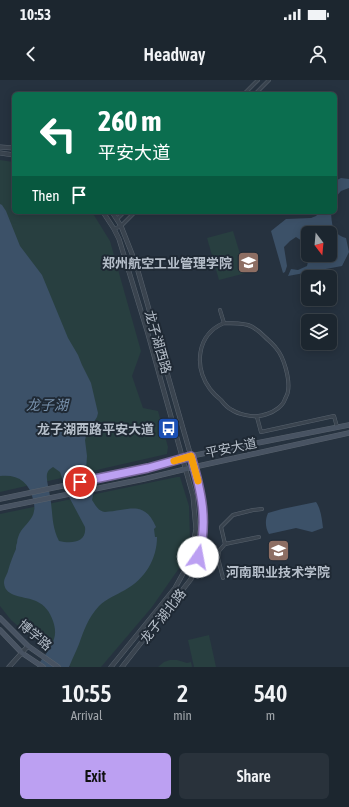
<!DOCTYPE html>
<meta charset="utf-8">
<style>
body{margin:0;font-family:"Asap Condensed","Noto Sans SC",sans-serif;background:#29323b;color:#f1f3f6;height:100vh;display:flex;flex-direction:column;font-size:15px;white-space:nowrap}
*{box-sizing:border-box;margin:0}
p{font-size:13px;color:#a0a5aa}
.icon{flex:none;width:22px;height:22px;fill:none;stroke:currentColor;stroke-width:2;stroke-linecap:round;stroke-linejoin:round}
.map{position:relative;height:587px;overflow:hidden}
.panel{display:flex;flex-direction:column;background:#1c262f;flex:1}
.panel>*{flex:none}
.banner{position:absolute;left:12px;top:12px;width:325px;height:122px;border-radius:6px;box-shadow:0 2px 10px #0003,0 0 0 1px #3a434b;background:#0b6e4f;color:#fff;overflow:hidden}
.needle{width:26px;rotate:164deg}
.fabs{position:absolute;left:301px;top:146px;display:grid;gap:8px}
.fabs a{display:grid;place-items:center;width:36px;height:36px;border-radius:6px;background:#1c262f;box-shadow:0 2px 10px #0003,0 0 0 1px #3a434b;font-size:20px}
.pin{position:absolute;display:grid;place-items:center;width:34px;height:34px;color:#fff;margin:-17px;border:2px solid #fff;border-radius:50%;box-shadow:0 1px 4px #0007}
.me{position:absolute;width:44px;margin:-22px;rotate:12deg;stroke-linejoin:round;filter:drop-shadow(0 0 3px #0008)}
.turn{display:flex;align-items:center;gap:14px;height:84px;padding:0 20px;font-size:18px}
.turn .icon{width:52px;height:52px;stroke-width:2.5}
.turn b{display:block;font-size:28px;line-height:34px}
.then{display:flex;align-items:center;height:38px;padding:0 20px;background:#0003;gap:8px;font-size:15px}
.eta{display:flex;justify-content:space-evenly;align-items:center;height:68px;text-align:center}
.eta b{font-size:24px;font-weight:600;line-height:28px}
.button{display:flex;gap:8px;margin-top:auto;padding:8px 20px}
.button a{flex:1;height:46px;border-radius:6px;background:#bca0f2;color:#111;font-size:16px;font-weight:600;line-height:46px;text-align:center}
.button a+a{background:#29323b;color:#f1f3f6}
.status{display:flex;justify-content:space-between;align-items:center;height:28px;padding:0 20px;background:#1c262f;direction:ltr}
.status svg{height:11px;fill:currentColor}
header{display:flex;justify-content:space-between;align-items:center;height:52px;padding:0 20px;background:#1c262f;font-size:18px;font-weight:600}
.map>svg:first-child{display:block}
</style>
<div class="status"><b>10:53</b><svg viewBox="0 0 49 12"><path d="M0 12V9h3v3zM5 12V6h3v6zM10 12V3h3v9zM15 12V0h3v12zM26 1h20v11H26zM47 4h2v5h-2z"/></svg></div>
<header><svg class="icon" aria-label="back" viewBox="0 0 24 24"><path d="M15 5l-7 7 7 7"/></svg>Headway<svg class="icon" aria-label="person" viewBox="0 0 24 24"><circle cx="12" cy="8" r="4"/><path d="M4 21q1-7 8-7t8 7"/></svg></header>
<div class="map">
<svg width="349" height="587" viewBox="0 0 349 587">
<rect width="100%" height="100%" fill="#26323f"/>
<g fill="#283f40">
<polygon points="0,80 14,82 14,132 92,132 110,161 141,271 132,296 143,328 158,331 168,367 167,374 0,412"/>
<polygon points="233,151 246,193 219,200 207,158"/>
<polygon points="177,397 180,397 189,426 190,460 184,481 152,527 101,587 71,587 30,556 11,540 0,526 0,434"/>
<polygon points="209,555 216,587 194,587 188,560"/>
<polygon points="170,580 177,580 187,583 191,582 192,587 158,587 164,582"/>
</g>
<g fill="#3c5168" fill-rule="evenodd">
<polygon points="341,98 349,99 349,108 341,111 335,118 335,101"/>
<path d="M 0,124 L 2,125 L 6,131 L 20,166 L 42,195 L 68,258 L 78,275 L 82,285 L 91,303 L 98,333 L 97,337 L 87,353 L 85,360 L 87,376 L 86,390 L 87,394 L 90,397 L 94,411 L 92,420 C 96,426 98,431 105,432 C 128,431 144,419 156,447 L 154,449 L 155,457 L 157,457 C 157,479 145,499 125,510 C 116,515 106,519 99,526 C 88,538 84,550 79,564 C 76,572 72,579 69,587 L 37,587 C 42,577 51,570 54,559 C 56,553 55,547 53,541 C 50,532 45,525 36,521 C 26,516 5,518 4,503 C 4,498 7,495 8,491 C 10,483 13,476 16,469 C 16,467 16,465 17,463 C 17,459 19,454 21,451 C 25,445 33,439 34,431 C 35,428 34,423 33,419 C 29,402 18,394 0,396 ZM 53,387 L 60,392 L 68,415 L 85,447 C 87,463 71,464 59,461 C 51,445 53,432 50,416 C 49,409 46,400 47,394 C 48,390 50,389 53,387 Z"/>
<path d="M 320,132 L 331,132 C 332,145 332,154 346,158 L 349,172 L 342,186 L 288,196 L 291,189 L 298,190 L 307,186 L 309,177 L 302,161 L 296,157 L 290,161 L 284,167 L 287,186 L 285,192 L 283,193 L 271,151 L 286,139 L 311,138 L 316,136 ZM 308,153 L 330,153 L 330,175 L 308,175 Z"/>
<path d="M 316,422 C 321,429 322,440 323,448 L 312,452 L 296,448 L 269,454 C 265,447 265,440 268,433 L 282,429 Z"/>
</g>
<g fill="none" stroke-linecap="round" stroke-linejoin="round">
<defs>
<g id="minor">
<polyline points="244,14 258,0"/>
<polyline points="255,14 269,0"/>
<polyline points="117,139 124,132"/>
<polyline points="114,149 121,146 135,132"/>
<path d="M 220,230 L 224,243 C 232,243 240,243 248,245 C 254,247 261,253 265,257 C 269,261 273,264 276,268 C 284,277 290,299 288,311 C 288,314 286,317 285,319 C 283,326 274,332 267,334 C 264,335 261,336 258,336 C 251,337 238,334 232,330 C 228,328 224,324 221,320 C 217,317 213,313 210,309 C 194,287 196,255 224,243"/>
<polyline points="257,337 261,352 334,336 337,347"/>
<polyline points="225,464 221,447 233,435 253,430 262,429"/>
<polyline points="223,498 218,478 219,471 225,464 259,457"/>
</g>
<g id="tertiary">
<polyline points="0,67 14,68"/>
<polyline points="0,73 14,75"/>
<polyline points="103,132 114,149 119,159 148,254 193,416 196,449 190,481 175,508 111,587"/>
<polyline points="112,132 121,146 136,184 194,387 200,407 204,436 201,466 191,499 122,587"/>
<polyline points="9,587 28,566"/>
</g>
<g id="secondary">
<polyline points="0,419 148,388 191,376 349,345"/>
<polyline points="0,428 144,399 194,387 349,353"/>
<polyline points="0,538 28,566 58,587"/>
<polyline points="0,550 22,573 43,587"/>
</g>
</defs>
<use href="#minor" stroke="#58626d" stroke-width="4"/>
<use href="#tertiary" stroke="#58626d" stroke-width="5"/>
<use href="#secondary" stroke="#58626d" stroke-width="5.5"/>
<use href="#minor" stroke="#3a444f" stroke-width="3"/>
<use href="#tertiary" stroke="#3a444f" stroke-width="4"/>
<use href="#secondary" stroke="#485362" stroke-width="4.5"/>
</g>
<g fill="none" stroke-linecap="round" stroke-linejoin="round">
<defs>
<path id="route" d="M 80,402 L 148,388 L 191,376 C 201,410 209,443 198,477"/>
</defs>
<use href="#route" stroke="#7a689d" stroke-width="10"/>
<use href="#route" stroke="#bca0f2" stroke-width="7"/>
<polyline stroke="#f59e0b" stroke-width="7" points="174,381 191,376 198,401"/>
</g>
<defs>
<symbol id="university-square" viewBox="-11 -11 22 22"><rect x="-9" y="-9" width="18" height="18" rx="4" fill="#8d6e63" stroke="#1f2934"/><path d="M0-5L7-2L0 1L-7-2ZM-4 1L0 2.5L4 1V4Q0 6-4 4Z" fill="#fff"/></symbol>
<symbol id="bus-square" viewBox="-11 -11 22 22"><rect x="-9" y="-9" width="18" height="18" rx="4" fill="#1a4fb4" stroke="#1f2934"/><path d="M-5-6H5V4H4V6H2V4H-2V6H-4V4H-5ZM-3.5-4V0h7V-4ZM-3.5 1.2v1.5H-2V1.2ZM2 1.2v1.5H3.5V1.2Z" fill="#fff"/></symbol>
</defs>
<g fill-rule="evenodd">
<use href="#university-square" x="236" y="170" width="25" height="25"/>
<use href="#bus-square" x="156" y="336" width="25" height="25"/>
<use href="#university-square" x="266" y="458" width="25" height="25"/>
</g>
<g text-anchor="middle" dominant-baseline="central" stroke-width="4" stroke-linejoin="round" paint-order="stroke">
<g font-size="13" font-weight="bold" fill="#b6bfca" stroke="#1f2934" text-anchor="end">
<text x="232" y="183">郑州航空工业管理学院</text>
<text x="154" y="349">龙子湖西路平安大道</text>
<text x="278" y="492" text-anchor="middle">河南职业技术学院</text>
</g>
<g font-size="13" fill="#b6bfca" stroke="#1f2934">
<text transform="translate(158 262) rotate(74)">龙子湖西路</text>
<text transform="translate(231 368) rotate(-12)">平安大道</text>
<text transform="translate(163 536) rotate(-52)">龙子湖北路</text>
<text transform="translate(35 555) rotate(40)">博学路</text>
</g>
<g font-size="14" font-style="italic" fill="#7891ac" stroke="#1f2934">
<text x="47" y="325">龙子湖</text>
</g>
</g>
</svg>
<div class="fabs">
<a><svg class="needle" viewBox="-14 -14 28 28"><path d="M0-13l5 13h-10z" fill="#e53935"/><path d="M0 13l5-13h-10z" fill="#a0a5aa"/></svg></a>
<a><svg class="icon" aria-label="sound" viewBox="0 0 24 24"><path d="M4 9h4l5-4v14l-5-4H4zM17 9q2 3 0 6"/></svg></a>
<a><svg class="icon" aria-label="layers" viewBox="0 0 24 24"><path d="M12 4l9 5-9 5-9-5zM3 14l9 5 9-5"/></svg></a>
</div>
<div class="pin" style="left:80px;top:402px;background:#d93025"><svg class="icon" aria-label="arrive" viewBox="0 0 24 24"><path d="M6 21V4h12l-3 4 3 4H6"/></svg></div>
<svg class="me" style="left:198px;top:477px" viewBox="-20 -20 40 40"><circle r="19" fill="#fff"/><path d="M0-13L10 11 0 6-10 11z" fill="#bca0f2"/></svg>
<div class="banner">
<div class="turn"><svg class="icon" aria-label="left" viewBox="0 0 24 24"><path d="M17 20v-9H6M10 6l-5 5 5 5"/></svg><div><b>260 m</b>平安大道</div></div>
<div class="then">Then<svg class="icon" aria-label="arrive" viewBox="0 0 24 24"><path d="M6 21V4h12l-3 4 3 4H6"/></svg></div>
</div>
</div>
<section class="panel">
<div class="eta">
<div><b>10:55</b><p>Arrival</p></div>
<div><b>2</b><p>min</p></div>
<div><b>540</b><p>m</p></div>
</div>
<div class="button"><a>Exit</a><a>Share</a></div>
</section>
